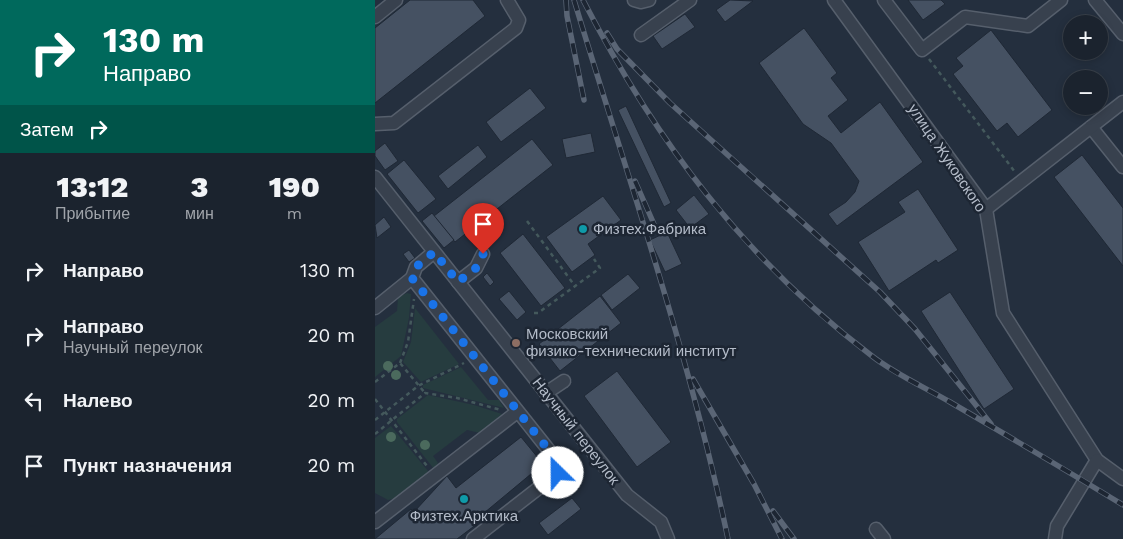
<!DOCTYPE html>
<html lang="ru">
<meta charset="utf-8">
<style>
body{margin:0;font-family:"Work Sans",sans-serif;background:#242b36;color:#f1f3f6;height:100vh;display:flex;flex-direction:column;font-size:19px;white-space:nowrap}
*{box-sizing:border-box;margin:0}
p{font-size:16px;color:#a0a4aa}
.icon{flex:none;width:28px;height:28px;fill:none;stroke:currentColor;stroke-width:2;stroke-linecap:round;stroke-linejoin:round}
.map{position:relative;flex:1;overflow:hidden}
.side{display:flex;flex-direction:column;background:#1b232e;width:375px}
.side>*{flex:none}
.top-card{background:#00695c;color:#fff;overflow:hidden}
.controls{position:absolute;left:688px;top:15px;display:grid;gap:10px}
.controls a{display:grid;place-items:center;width:45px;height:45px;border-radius:50%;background:#1b232e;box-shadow:0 2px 8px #0003,0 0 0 1px #39404a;font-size:25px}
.pin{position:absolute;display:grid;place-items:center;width:42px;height:42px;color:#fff;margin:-51px -21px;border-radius:50% 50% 50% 0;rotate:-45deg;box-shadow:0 0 5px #0007}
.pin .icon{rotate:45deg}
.me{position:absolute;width:55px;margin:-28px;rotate:337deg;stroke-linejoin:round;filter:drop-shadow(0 0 4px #0008)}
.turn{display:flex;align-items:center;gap:18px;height:105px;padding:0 20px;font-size:22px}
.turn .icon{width:65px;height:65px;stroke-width:2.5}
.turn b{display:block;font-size:35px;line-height:42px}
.then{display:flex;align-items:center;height:48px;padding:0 20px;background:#0003;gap:10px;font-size:19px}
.eta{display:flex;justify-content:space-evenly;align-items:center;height:85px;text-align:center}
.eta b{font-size:30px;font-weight:800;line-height:35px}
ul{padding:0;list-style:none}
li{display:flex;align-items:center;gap:15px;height:65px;padding:0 20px}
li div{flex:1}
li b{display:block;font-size:19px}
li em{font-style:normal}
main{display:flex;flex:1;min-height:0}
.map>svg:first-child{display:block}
</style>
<main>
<section class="side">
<div class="top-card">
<div class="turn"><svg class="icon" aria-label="right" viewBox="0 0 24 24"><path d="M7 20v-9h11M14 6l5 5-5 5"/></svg><div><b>130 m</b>Направо</div></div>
<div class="then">Затем<svg class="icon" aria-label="right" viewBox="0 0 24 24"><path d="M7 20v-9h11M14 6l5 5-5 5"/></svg></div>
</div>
<div class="eta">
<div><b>13:12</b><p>Прибытие</p></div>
<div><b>3</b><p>мин</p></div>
<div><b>190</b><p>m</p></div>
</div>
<ul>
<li><svg class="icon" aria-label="right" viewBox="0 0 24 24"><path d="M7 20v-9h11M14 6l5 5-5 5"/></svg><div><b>Направо</b></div><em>130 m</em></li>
<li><svg class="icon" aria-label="right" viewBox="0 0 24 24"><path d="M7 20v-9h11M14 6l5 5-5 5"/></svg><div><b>Направо</b><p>Научный переулок</p></div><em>20 m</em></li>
<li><svg class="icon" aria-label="left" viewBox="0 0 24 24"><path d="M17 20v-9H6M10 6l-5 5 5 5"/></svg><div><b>Налево</b></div><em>20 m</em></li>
<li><svg class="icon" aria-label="arrive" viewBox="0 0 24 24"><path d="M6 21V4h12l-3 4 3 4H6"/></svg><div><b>Пункт назначения</b></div><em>20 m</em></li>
</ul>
</section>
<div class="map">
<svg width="748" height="539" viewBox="0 0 748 539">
<rect width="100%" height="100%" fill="#242f3e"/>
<g fill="#263c3f">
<polygon points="32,293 36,294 34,318 26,356 0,377 0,327 22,311 23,297"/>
<polygon points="40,308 84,364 46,382 28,362 36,342"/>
<polygon points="86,367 113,400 124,400 129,408 48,388 48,385"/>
<polygon points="53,395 99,405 127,414 105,433 92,430 58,456 63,463 59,469 22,422 22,419"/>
<polygon points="16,426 53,471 51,475 22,498 13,500 0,493 0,438"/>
</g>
<g fill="#455162" stroke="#1f2835">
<polygon points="35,0 98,0 110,16 0,103 0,28"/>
<polygon points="355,0 378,1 350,22 341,10"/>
<polygon points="533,0 566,0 570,4 548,20"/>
<polygon points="310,14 320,27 287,49 278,36"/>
<polygon points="429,28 462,73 456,78 473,100 453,116 466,133 505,102 548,162 462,226 453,214 471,202 480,192 484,181 456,143 428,124 384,63"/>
<polygon points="616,30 677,110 643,137 632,123 622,131 578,74 588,66 581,58"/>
<polygon points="155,88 171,108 126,142 111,122"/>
<polygon points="251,106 296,203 289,207 243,110"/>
<polygon points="216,133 220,152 191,158 187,139"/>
<polygon points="157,139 178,165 80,242 59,216"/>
<polygon points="10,143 23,161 10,170 0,156 0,151"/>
<polygon points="103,145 112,157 73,189 63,176"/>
<polygon points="707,155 748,208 748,266 679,177"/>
<polygon points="29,160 61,199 43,213 12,174"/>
<polygon points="543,189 583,250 563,263 561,260 514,291 483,242 530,212 523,202"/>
<polygon points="319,195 334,214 315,228 301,210"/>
<polygon points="228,196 246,220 213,244 220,255 197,272 171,237"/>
<polygon points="57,213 79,240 69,248 47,221"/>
<polygon points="9,217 16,227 2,238 0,225"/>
<polygon points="292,232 307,264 290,272 275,240"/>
<polygon points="148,234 190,288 166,306 125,253"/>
<polygon points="34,250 40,258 34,262 28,254"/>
<polygon points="112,273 119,282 115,286 108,277"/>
<polygon points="253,274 265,288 237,310 226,295"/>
<polygon points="134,291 151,312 142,320 124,299"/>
<polygon points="575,292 639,389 609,409 546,311"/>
<polygon points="225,296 246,323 185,371 164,344"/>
<polygon points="242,371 296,442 262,467 209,396"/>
<polygon points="146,437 168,464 103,518 106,521 82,539 0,539 36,509 39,512 72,476 81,488"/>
<polygon points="197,498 206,509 173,535 164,523"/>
</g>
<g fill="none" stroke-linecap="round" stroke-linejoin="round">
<defs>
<g id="minor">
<polyline points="259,0 266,2 274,0"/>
<polyline points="459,0 611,209 628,313 722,460 748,479"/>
<polyline points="509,0 547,50 590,17 653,26 686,0"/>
<polyline points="720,0 748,34"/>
<polyline points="0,17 21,0"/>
<polyline points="266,35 315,0"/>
<polyline points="0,124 19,123 141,28 144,20 132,0"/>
<polyline points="716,127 748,167"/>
<polyline points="0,177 252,495 286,522 293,539"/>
<polyline points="611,209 748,102"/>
<polyline points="59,252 41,267 37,278 184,463 183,473 98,539"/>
<polyline points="83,282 101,268 108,254"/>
<polyline points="0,308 37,278"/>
<polyline points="171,393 189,381"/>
<polyline points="0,522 142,412"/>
<polyline points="501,529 509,539"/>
<polyline points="680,539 682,526 722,460"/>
</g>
</defs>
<use href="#minor" stroke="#565f6c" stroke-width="15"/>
<g stroke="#44595c" stroke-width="2.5" stroke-dasharray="4 4" stroke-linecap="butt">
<polyline points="554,59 640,172"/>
<polyline points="152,221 200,286"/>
<polyline points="159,313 163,313 225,268 219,259"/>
<polyline points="25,363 33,342 39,299"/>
<polyline points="0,382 25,363 50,393"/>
<polyline points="0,399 52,466"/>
<polyline points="0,420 43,386 89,363"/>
<polyline points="0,434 50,393 82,398 126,410"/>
</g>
<use href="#minor" stroke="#38414e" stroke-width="12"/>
<defs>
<g id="rail">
<polyline points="191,0 192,16 209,100"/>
<path d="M 199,0 C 253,178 315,357 353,539"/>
<path d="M 208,0 C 281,141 369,259 497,356 C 520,374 549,387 575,402 C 633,436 691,470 748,505"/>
<polyline points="232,33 242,49 295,103 505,292 540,329 616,424"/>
<polyline points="260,181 282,231"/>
<polyline points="318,379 379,484 407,539"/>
<polyline points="398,511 419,539"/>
</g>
</defs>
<use href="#rail" stroke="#5a6575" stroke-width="5.5"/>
<use href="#rail" stroke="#1d2633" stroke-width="4" stroke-dasharray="11" stroke-linecap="butt"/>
</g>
<g fill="#4b6a5d">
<circle cx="13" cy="366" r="5"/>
<circle cx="21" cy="375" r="5"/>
<circle cx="16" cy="437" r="5"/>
<circle cx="50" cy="445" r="5"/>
</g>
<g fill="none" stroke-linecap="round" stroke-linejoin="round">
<polyline stroke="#1a73e8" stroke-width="9" stroke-dasharray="0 16.2" points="108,254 101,268 83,282 59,252 41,267 37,278 184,463 183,473"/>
</g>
<g fill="#0f9aa8" stroke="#1d2633" stroke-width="2">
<circle cx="208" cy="229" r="5"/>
<circle cx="89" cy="499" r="5"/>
</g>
<circle fill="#8d6e63" stroke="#1d2633" stroke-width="2" cx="141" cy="343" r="5"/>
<g text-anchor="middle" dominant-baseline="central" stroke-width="5" stroke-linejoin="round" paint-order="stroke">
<g font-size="15" fill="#b4bcc9" stroke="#1d2633">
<text transform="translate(572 158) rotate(56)">улица Жуковского</text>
<text transform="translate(201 431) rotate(52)">Научный переулок</text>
</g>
<g font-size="15" fill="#b4bcc9" stroke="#1d2633" text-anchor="start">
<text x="218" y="229">Физтех.Фабрика</text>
<text x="151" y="334">Московский<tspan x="151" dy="17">физико-технический институт</tspan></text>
<text x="89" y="516" text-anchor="middle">Физтех.Арктика</text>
</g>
</g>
</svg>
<div class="controls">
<a>+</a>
<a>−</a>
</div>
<div class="pin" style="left:108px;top:254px;background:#d93025"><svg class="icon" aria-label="arrive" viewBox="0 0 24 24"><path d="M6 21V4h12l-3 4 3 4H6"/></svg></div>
<svg class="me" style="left:183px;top:473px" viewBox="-20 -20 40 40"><circle r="19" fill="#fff"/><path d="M0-13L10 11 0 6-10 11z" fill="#1a73e8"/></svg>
</div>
</main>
